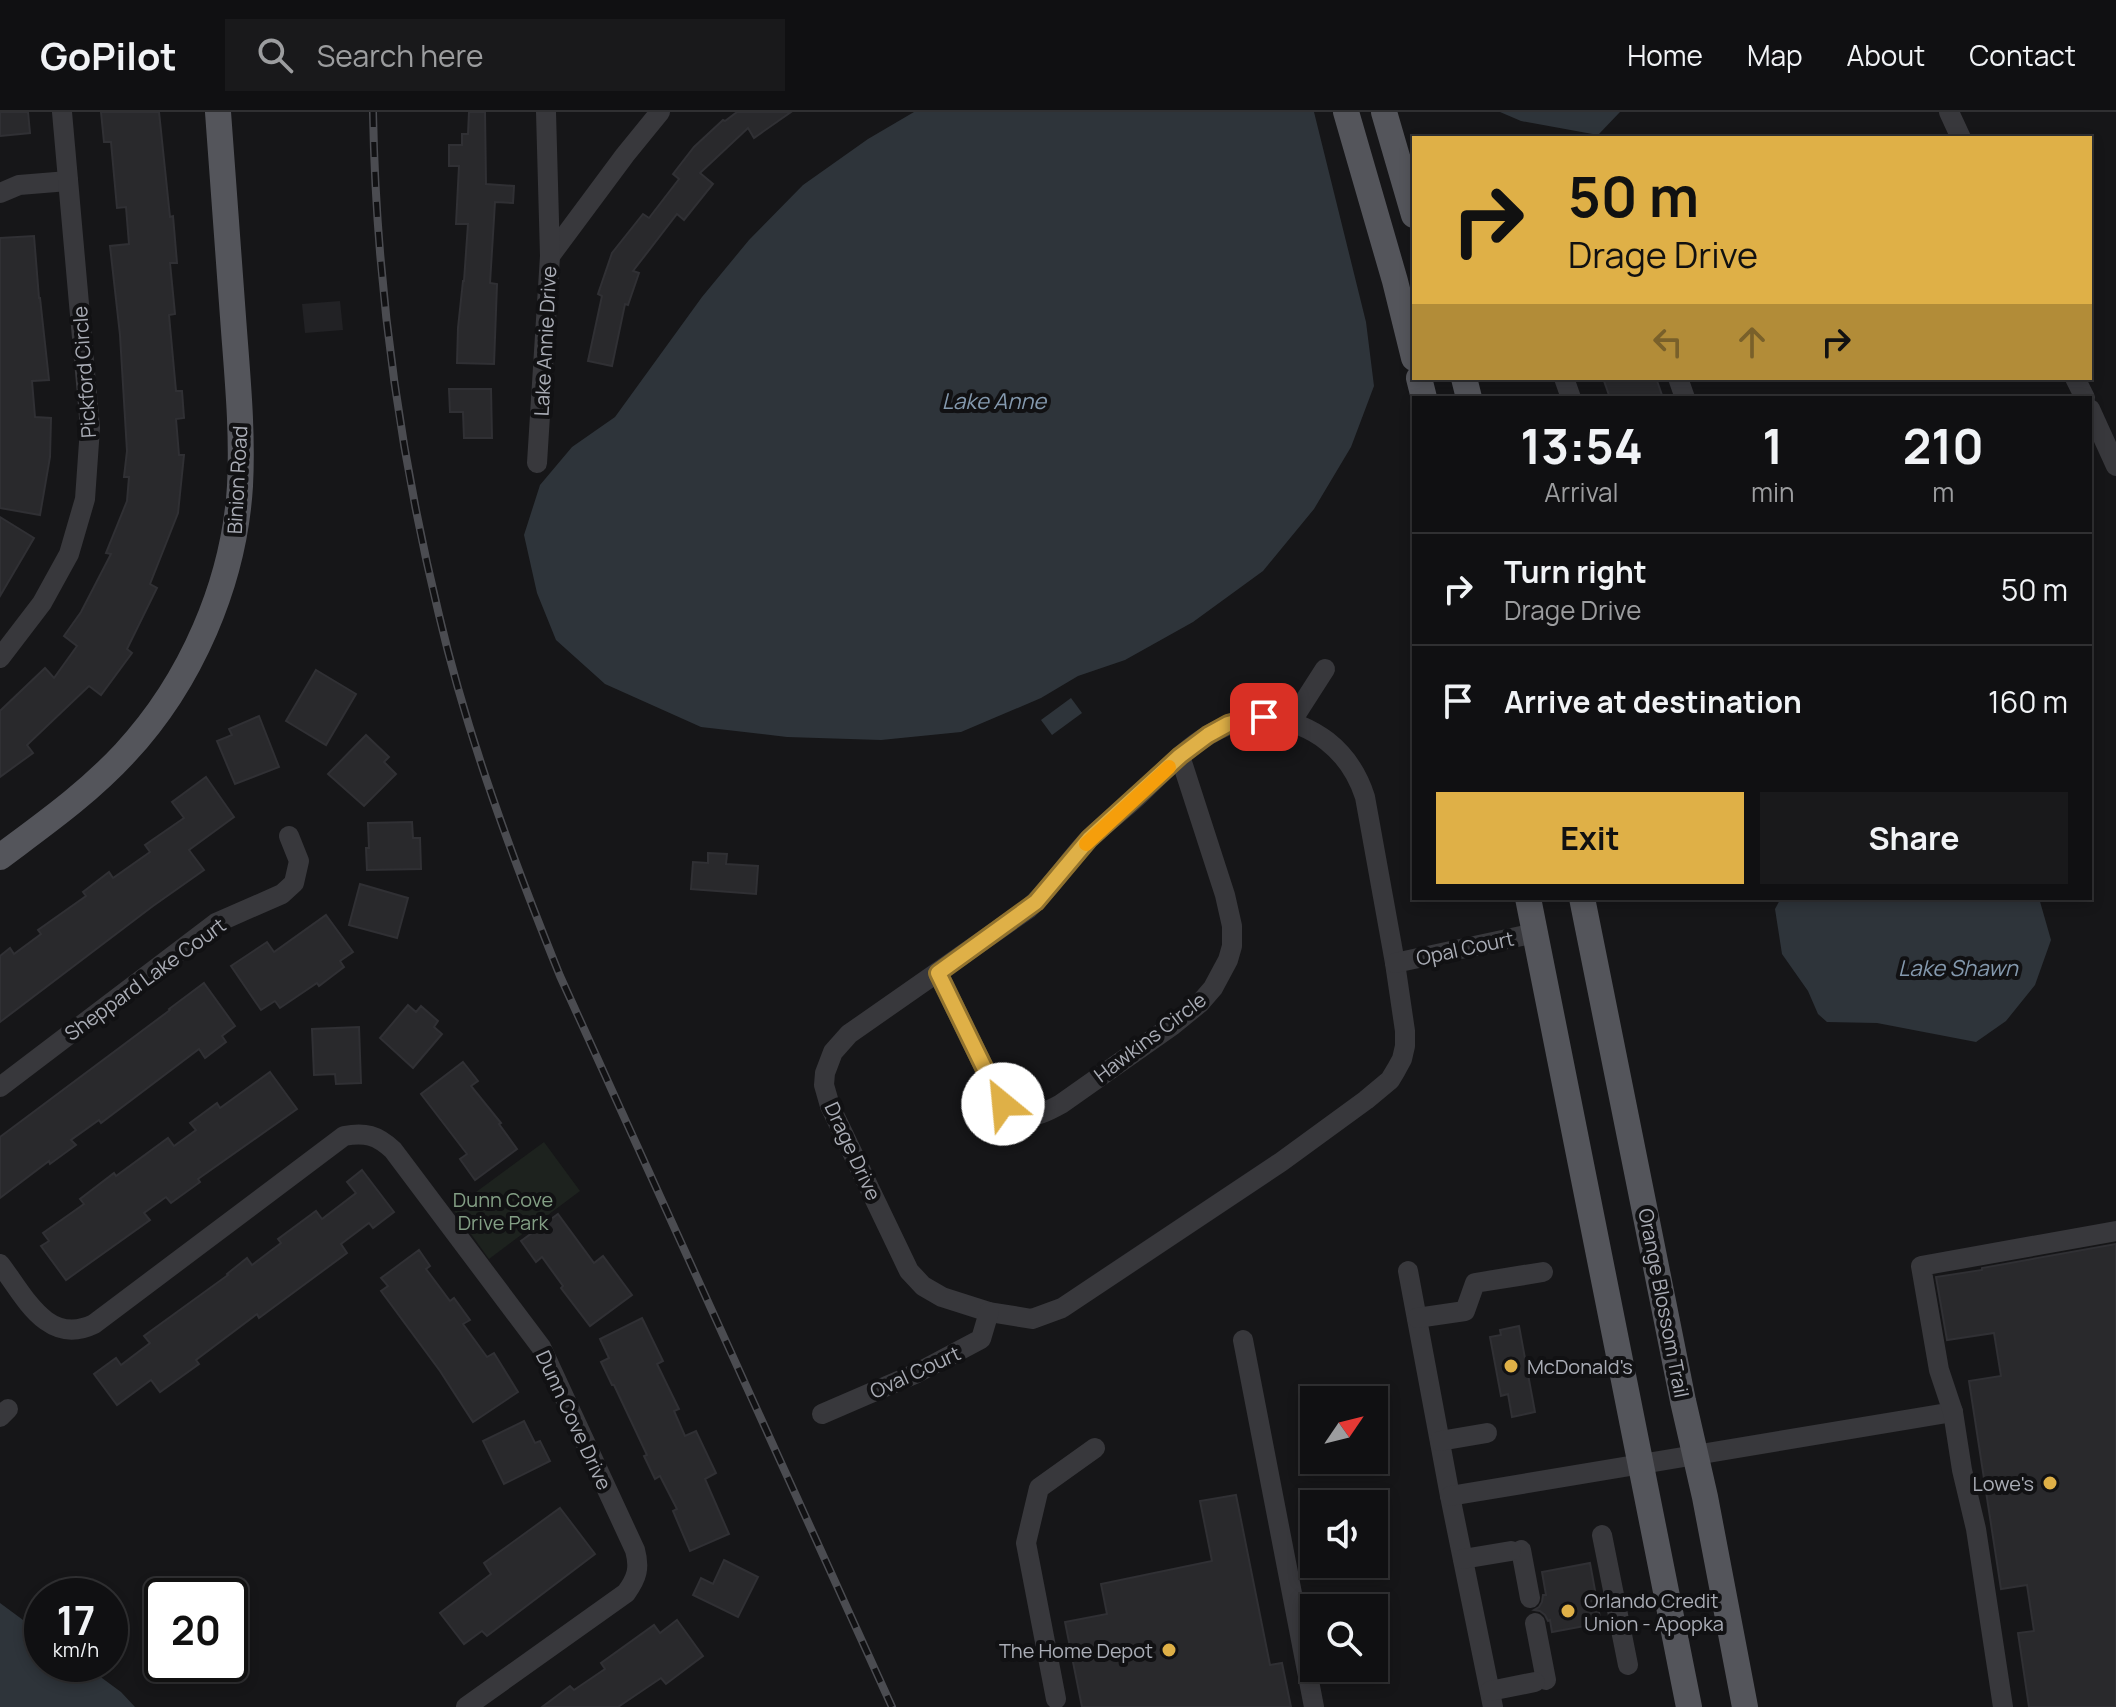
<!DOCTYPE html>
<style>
body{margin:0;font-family:Manrope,sans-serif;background:#19191b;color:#f1f3f6;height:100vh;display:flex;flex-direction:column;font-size:30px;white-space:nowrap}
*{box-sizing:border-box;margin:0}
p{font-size:26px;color:#9c9d9f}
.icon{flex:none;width:44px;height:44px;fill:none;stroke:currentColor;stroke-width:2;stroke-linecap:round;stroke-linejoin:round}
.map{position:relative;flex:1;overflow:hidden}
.panel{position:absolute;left:1412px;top:284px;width:680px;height:504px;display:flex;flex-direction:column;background:#101012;border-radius:0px;box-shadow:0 4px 12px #0003,0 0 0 2px #303032}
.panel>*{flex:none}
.banner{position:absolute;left:1412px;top:24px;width:680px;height:244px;border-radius:0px;box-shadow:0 4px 12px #0003,0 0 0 2px #303032;background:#dfb047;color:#111;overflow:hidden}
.needle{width:52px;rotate:55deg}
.tools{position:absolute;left:1300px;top:1274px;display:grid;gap:16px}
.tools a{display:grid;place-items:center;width:88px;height:88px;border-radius:0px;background:#101012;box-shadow:0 4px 12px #0003,0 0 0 2px #303032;font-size:40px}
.speed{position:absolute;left:24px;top:1466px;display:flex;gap:16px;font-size:40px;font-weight:700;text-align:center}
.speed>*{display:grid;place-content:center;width:104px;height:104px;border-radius:50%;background:#101012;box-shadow:0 4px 12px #0003,0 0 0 2px #303032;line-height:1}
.speed small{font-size:20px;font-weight:400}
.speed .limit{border:4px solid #111;border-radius:12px;background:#fff;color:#111}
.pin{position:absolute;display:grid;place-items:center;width:68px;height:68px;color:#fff;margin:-34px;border-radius:16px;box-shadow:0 4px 12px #0006}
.me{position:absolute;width:88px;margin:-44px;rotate:332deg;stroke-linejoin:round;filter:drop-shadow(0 0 6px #0008)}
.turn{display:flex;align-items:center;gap:28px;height:168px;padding:0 24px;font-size:36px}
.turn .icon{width:104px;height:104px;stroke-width:2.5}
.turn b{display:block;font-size:56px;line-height:68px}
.lanes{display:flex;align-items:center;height:76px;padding:0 24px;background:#0003;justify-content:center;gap:40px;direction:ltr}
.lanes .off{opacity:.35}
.eta{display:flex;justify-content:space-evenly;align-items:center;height:136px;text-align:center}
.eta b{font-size:48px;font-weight:700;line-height:56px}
.action{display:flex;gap:16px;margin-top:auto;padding:16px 24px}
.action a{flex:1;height:92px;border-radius:0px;background:#dfb047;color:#111;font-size:32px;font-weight:700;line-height:92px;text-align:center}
.action a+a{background:#19191b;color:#f1f3f6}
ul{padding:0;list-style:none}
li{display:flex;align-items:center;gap:24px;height:112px;padding:0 24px;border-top:2px solid #303032}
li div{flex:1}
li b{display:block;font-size:30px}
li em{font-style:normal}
header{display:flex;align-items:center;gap:48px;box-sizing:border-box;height:112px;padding:0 40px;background:#101012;border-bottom:2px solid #303032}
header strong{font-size:38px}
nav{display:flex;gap:44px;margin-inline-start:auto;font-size:28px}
.search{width:560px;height:72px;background:#19191b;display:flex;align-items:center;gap:20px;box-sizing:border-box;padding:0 28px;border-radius:0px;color:#9c9d9f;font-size:30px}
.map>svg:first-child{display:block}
</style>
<header>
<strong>GoPilot</strong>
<div class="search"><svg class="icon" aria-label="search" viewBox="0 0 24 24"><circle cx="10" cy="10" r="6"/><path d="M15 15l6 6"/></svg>Search here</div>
<nav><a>Home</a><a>Map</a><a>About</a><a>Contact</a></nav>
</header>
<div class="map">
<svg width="2116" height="1595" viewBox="0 0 2116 1595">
<rect width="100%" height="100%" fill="#161618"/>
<polygon fill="#222225" points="340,189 343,218 305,221 302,192"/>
<polygon fill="#1d221e" points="544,1030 580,1079 489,1147 453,1097"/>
<g fill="#2e343a">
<polygon points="914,0 1314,0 1366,210 1374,274 1351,335 1314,397 1263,459 1193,510 1125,548 1078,564 1041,586 961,620 881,628 787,625 701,615 605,572 556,528 537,481 524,423 540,373 572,335 615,305 702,185 749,128 803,73 868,27"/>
<polygon points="1500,0 1620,0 1598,23 1521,9"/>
<polygon points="1071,586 1082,601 1052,623 1041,608"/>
<polygon points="1781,786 2039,786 2051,828 2035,873 2006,909 1976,930 1877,911 1827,910 1818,902 1808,879 1782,842 1775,797"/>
<polygon points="0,1491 42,1522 42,1552 83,1552 121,1580 135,1595 0,1595"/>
</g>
<g fill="#29292c" stroke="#303034" stroke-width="2">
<polygon points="0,0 28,0 30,21 0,24"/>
<polygon points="101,0 159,0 170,105 173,104 177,151 170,151 175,202 169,203 176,279 182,279 184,306 176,307 179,343 184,343 178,401 150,472 157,476 127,537 132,541 101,583 89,574 27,633 33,641 0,665 0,599 45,556 54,566 77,534 64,524 81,500 111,442 106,441 127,389 129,365 124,365 127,339 120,223 110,134 129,132 126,95 117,96 111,30 104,30"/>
<polygon points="469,0 485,0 486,72 514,74 513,91 495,90 490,171 497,172 494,252 457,251 458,216 463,169 464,169 468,112 456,112 459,54 449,54 449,33 462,33 462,22 468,22"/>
<polygon points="737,0 791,0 754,26 748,16 700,61 713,72 684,108 677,102 633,159 639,161 628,193 625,192 612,254 588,249 602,184 598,182 612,141 643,102 649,106 679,67 673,62 694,35 723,8 725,9"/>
<polygon points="34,124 39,186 40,186 49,268 32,269 35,305 51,306 50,345 40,403 0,396 0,126"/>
<polygon points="1603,266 1656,266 1663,286 1610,286"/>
<polygon points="449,277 491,277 492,326 464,326 463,300 450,300"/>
<polygon points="0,405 34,426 0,484"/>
<polygon points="316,558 356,582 326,633 286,609"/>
<polygon points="259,604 279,655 235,672 217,629 232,623 229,617"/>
<polygon points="366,623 389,645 384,650 396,662 364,694 328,662"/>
<polygon points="206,665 234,705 189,738 204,758 153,794 0,910 0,844 10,836 14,842 41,822 38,818 86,784 83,780 109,760 113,766 150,740 145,733 184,706 172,690"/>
<polygon points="412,710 413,726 420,726 421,757 367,758 366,736 369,736 368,711"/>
<polygon points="708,741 727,742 726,752 758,754 756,782 691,777 693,750 708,751"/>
<polygon points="360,772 408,786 397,826 349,813"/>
<polygon points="326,803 353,840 340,849 344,855 319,874 317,871 280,896 275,889 261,898 231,854 267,830 274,840"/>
<polygon points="204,871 235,914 222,924 226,930 205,946 199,937 101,1011 99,1008 71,1028 76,1033 50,1052 49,1049 0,1086 0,1025 170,898 169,897"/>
<polygon points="408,893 416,900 421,894 438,909 434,915 442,922 413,956 380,926"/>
<polygon points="359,915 361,971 336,972 335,962 314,963 312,917"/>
<polygon points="463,950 478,969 471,974 501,1011 499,1012 517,1037 475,1068 460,1047 467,1042 421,982"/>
<polygon points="270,960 297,997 198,1067 200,1070 171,1091 166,1085 144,1101 150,1108 66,1168 41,1134 49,1129 43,1121 84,1092 80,1087 114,1061 116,1064 168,1026 174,1034 196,1018 190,1011 217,991 220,996"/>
<polygon points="362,1058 394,1100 373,1116 369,1111 341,1132 347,1141 259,1206 257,1202 196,1248 199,1252 160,1280 151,1268 117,1293 94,1262 116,1246 121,1253 150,1231 144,1224 228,1163 227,1162 247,1146 252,1153 281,1131 278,1127 316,1099 322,1107 356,1081 347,1070"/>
<polygon points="558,1102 594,1151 603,1144 632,1183 590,1214 561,1176 563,1174 542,1145 536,1150 521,1129"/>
<polygon points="2116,1132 2116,1595 2029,1595 2018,1521 2034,1519 2027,1473 2001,1477 1969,1269 2001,1264 1994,1221 1947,1228 1936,1165 1982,1158 1982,1156"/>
<polygon points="419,1138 430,1154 426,1157 450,1189 454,1186 470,1208 463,1212 487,1245 494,1241 518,1280 473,1310 440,1259 381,1179 388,1174 381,1166"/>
<polygon points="642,1206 663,1249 657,1252 679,1297 674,1299 685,1324 696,1319 716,1361 705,1367 729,1422 690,1439 673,1399 677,1397 660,1364 655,1367 644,1344 647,1343 614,1273 612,1273 601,1250 609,1246 600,1227"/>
<polygon points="1519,1214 1535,1300 1512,1305 1508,1282 1501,1284 1490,1225 1501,1223 1500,1218"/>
<polygon points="524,1309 535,1331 540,1329 550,1349 504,1372 483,1329"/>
<polygon points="1236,1383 1270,1553 1282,1551 1291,1595 1082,1595 1065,1510 1107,1502 1101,1472 1212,1449 1200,1389"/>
<polygon points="560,1396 595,1442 487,1524 482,1519 464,1532 440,1501 491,1462 484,1451"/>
<polygon points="724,1448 758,1465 738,1505 693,1483 701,1466 713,1472"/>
<polygon points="1590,1451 1601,1511 1552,1520 1550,1508 1548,1509 1545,1503 1540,1499 1534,1498 1539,1495 1542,1490 1543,1483 1546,1483 1542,1460"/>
<polygon points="677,1508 703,1544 666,1572 661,1566 618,1595 542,1595 570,1574 574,1578 605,1557 601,1551 654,1513 660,1521"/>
</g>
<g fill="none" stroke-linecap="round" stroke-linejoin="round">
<g stroke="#38383c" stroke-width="20">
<polyline points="1949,0 1961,26"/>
<polyline points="0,81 19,73 68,69"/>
<polyline points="550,144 625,43 660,0"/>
<polyline points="1564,266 1571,286"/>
<polyline points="1678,266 1685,286"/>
<polyline points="2075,266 2085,286"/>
<polyline points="2090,297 2116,354"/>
<polyline points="537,351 550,144 546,0"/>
<polyline points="0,546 42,491 69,442 85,387 90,316 62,0"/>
<path d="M 1264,605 C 1313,610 1350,638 1365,685 L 1395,851 L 1405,919 L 1405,934 L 1402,947 L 1396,958 L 1390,968 L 1366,988 L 1281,1050 L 1062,1196 L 1032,1207 L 989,1200 L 942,1185 L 923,1174 L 909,1159 L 830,994 L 824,973 L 825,961 L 833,940 L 849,922 L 1028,797 C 1051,776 1068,749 1089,727 C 1104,712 1121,700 1136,686 C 1175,649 1208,609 1264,605 Z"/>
<polyline points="1291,610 1325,557"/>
<polyline points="1395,851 1535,821"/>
<path d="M 938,861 L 997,982 C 1016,1012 1032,1008 1061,992 L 1173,913 L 1200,891 L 1213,876 L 1228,848 L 1232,834 L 1232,814 L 1225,783 L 1180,644"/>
<polyline points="0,975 216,811 282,782 294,771 299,749 289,724"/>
<path d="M 0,1152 C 24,1183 47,1235 94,1212 L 344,1024 C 365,1020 377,1023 393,1038 L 541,1235 L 635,1438 C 640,1456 637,1466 626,1481 L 466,1595"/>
<polyline points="1408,1159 1450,1384 1493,1595"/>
<polyline points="1417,1206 1465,1199 1475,1171 1543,1160"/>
<polyline points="1243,1228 1314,1595"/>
<polyline points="822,1302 917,1261 981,1227 989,1200"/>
<polyline points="0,1305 8,1297"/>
<polyline points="1440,1329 1487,1321"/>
<polyline points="1450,1384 1953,1300"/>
<polyline points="1602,1423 1628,1553"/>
<polyline points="1521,1438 1530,1486"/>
<polyline points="1463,1447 1511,1439"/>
<polyline points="1535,1511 1546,1568"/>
<polyline points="1490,1579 1535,1570"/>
<polyline points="1056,1587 1026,1431 1039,1376 1095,1336"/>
<polyline points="2003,1595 1976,1417 1962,1358 1953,1300 1939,1258 1921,1154 2116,1119"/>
</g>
<g stroke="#54555b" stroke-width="26">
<polyline points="1346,0 1395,169 1414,246"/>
<polyline points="1384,0 1414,103"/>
<polyline points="1419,266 1424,286"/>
<polyline points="1464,266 1469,286"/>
<path d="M 0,745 C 44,712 87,682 125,641 C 191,570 234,471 240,374 C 243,318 237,261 233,205 C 228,137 223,68 218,0"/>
<polyline points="1528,786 1689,1595"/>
<polyline points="1582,786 1683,1289 1705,1385 1745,1595"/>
</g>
<defs>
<path id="rail" d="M 373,0 C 376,169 399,338 439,503 C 468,627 513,747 560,864 L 892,1595"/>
</defs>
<use href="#rail" stroke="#4b4c51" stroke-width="8"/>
<use href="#rail" stroke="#111113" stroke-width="5" stroke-dasharray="15" stroke-linecap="butt"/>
</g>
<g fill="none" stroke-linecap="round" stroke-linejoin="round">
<defs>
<polyline id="route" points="1003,992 997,982 938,861 1036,790 1089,727 1180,644 1208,623 1228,612 1247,607 1264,605"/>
</defs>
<use href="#route" stroke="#91722e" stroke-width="20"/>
<use href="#route" stroke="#dfb047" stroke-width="14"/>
<polyline stroke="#f59e0b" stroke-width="14" points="1086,732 1169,655"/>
</g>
<g fill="#dfb047" stroke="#111113" stroke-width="3">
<circle cx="1511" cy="1254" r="8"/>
<circle cx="2050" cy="1371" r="8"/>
<circle cx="1568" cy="1499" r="8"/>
<circle cx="1169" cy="1538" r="8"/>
</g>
<g text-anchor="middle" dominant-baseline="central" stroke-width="8" stroke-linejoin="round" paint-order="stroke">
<g font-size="20" fill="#aaadb6" stroke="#111113">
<text transform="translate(545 229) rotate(-87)">Lake Annie Drive</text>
<text transform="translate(84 260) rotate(-94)">Pickford Circle</text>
<text transform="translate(237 368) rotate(-87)">Binion Road</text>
<text transform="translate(1465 836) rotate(-12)">Opal Court</text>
<text transform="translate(145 867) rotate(-36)">Sheppard Lake Court</text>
<text transform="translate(1150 925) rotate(-37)">Hawkins Circle</text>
<text transform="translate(853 1039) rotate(65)">Drage Drive</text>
<text transform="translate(1664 1191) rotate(79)">Orange Blossom Trail</text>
<text transform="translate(915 1260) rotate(-25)">Oval Court</text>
<text transform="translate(574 1308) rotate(65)">Dunn Cove Drive</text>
</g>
<g font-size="20" fill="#839f85" stroke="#111113">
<text x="503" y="1087">Dunn Cove<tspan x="503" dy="23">Drive Park</tspan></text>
</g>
<g font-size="20" fill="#aaadb6" stroke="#111113" text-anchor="start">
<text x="1527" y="1254">McDonald's</text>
<text x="2034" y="1371" text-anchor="end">Lowe's</text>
<text x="1584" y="1488">Orlando Credit<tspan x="1584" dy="23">Union - Apopka</tspan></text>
<text x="1153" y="1538" text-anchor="end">The Home Depot</text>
</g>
<g font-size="22" font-style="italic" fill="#8499ae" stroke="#111113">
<text x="994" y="289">Lake Anne</text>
<text x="1958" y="856">Lake Shawn</text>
</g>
</g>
</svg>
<div class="tools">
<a><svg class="needle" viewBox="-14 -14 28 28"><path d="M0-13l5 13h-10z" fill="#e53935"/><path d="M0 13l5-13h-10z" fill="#9c9d9f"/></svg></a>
<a><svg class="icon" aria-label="sound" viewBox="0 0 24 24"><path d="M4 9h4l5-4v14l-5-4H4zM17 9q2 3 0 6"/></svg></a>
<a><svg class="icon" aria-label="search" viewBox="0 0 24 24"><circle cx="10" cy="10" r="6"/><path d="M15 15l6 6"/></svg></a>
</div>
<div class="speed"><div>17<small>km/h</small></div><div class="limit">20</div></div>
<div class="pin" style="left:1264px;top:605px;background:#d93025"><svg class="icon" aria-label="arrive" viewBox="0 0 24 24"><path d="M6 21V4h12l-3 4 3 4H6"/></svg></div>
<svg class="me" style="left:1003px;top:992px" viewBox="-20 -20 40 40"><circle r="19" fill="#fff"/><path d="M0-13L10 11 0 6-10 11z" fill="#dfb047"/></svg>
<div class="banner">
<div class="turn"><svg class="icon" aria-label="right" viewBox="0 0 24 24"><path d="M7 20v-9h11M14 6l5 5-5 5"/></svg><div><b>50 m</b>Drage Drive</div></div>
<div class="lanes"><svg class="icon off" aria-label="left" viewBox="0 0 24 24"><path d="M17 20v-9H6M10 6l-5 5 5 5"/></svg><svg class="icon off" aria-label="ahead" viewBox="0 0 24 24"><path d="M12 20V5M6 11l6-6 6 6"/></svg><svg class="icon" aria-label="right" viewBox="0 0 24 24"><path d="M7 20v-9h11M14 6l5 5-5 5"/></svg></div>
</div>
<section class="panel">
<div class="eta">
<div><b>13:54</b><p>Arrival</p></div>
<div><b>1</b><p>min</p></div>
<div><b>210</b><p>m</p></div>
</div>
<ul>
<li><svg class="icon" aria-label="right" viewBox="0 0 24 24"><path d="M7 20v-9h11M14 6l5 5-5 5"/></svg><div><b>Turn right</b><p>Drage Drive</p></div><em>50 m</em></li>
<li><svg class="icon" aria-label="arrive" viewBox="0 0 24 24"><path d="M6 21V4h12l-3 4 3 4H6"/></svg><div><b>Arrive at destination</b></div><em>160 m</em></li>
</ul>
<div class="action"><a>Exit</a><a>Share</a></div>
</section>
</div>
